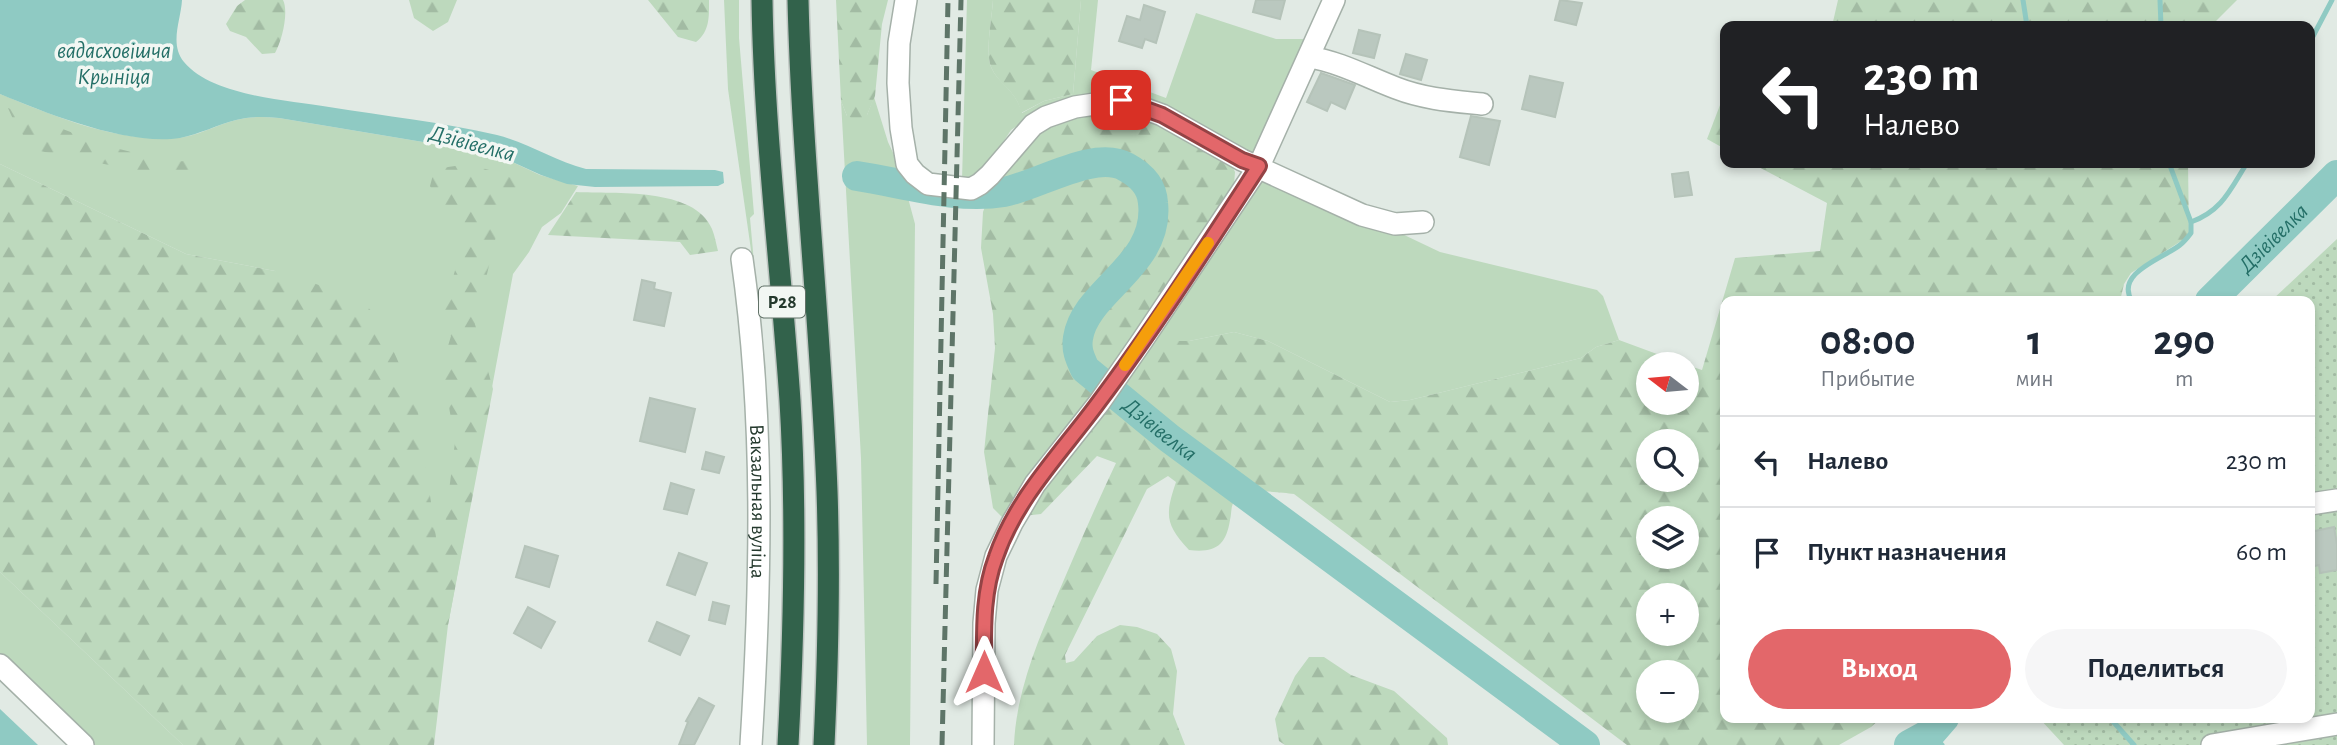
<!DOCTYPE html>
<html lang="ru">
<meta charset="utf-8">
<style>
body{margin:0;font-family:"Alegreya Sans",sans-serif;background:#f6f6f7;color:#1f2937;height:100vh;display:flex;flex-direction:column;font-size:26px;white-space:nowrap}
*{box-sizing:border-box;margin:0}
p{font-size:23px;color:#747a83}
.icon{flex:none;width:38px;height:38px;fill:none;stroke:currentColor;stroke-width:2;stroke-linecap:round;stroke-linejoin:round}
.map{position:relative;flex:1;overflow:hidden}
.side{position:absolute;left:1720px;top:296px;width:595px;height:427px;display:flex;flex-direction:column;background:#fff;border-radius:14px;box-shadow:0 4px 10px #0003}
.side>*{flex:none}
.banner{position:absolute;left:1720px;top:21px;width:595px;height:147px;border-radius:14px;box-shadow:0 4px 10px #0003;background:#202124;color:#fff;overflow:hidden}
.needle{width:46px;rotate:286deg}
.controls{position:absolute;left:1636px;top:352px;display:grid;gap:14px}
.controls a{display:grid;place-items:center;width:63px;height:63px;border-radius:50%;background:#fff;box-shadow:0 4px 10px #0003;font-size:35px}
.pin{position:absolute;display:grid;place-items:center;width:60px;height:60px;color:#fff;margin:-30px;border-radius:14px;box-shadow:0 4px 10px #0006}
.me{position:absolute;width:77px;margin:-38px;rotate:0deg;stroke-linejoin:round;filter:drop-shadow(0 0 5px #0008)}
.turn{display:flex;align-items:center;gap:24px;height:147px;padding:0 28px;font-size:32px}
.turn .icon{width:91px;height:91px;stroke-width:2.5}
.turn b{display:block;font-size:49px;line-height:60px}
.eta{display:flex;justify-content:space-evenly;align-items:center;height:119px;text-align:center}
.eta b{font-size:42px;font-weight:700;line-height:49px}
.primary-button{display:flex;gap:14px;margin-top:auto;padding:14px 28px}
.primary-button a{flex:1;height:80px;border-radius:42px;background:#e3676a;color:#fff;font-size:28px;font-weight:700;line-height:80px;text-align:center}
.primary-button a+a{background:#f6f6f7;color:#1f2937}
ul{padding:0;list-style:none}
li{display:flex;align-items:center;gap:21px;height:91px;padding:0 28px;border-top:2px solid #e0e1e3}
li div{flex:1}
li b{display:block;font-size:26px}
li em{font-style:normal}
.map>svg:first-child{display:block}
</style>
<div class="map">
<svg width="2337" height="745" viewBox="0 0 2337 745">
<defs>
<pattern id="forest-firs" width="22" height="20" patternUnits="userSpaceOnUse" patternTransform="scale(1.75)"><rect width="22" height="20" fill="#bdd9bd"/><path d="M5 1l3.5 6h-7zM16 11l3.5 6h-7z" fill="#a2bba3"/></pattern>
<pattern id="garden-dots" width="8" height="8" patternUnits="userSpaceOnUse" patternTransform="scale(1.75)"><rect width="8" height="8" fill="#bdd9bd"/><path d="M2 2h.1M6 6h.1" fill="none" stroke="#a2bba3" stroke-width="1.8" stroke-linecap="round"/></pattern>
</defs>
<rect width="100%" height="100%" fill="#e1eae4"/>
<g fill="#bdd9bd">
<polygon points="724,0 739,0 739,38 754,214 750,218 756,285 728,89"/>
<path d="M 967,0 L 993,0 C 992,18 985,51 991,67 C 999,85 1015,88 1022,113 L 1044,101 L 1073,94 L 1081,0 L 1098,0 L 1091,70 L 1166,98 L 1196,13 L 1276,39 L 1317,39 L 1254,162 L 1035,114 L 1011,130 L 981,176 L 962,180 Z"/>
<path d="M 0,94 C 54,116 115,142 175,138 C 197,137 215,125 236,120 C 250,116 264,117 279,118 L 495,154 L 540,175 L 578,186 L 561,213 L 542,227 L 529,252 L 513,274 L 448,625 L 275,271 L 186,254 L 0,164 Z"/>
<polygon points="874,97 888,142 900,168 915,224 910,745 867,745 861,458 841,101 847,116 867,115"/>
<polygon points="1259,166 1440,252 1597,290 1603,296 1619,340 1596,347 1581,358 1410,400 1390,402 1268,341 1234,332 1189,341 1143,341"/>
<polygon points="0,572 183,745 95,745 0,654"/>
</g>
<g fill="url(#forest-firs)" fill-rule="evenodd">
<path d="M 245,0 L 283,0 C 289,12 282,41 275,53 L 262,54 L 246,37 L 230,31 L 226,24 L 237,6 Z"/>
<polygon points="409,0 457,0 448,22 433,31 414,18"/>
<path d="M 648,0 L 709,0 C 709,17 710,31 696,42 L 678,37 Z"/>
<polygon points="836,0 888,0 882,24 875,96 867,115 858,121 847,116 841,101"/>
<path d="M 993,0 L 1081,0 L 1073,94 L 1044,101 L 1021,113 C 1017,90 999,86 991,67 C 985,51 992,18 993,0 Z"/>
<polygon points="1838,0 2237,0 2211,26 1832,26"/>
<polygon points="1725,92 1725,149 1707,139"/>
<path d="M 1123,107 L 1229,159 L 1235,172 L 1234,185 L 1143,341 L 1189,341 L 1234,332 L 1268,341 L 1390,402 L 1410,400 L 1581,358 L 1596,347 L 1619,340 L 1684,364 L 1648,364 L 1648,402 L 1687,402 L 1687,365 L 1702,370 L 1735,258 L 1820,251 L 1827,203 L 1751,163 L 2188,163 L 2189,236 L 2131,273 L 2124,284 L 2120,301 L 1726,301 L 1726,718 L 1881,718 L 1871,727 L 1839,745 L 1627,745 L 1294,494 C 1279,492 1247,488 1236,499 C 1230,505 1232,513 1230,520 C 1226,546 1215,553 1189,550 C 1165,524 1165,515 1176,482 L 1168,476 L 1147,489 L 1065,655 L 1066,663 L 1074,661 L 1097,636 L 1120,625 L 1137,627 L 1157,634 L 1171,649 L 1177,671 L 1173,714 L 1185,745 L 1014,745 C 1016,693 1037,643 1057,596 C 1076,552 1095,507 1116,463 L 1097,456 L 1041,514 L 1003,518 L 993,508 L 984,452 L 995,348 L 993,314 L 981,248 L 983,212 L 996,176 L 1046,120 ZM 1648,441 L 1687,441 L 1687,480 L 1648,480 ZM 1648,518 L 1687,518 L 1687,556 L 1648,556 ZM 1648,595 L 1687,595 L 1687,634 L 1648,634 ZM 1648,672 L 1687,672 L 1687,710 L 1648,710 Z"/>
<polygon points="8,108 107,146 172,162 198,160 203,172 193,182 40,151 18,130"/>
<path d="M 0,164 L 186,254 L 275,271 L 344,293 L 366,305 L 381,322 L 417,405 L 440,565 L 455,442 L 442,366 L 451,336 L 440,324 L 461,249 L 461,228 L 440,207 L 430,186 L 434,171 C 468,158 497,172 530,185 L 506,195 L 475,324 L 493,389 L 448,625 L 434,745 L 183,745 L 0,572 Z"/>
<path d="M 576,192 C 614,194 695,187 712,229 C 715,236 716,244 718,251 L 690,255 L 680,242 L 548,235 Z"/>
<polygon points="1309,657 1324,657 1351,675 1394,691 1447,738 1448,745 1285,745 1279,741 1275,719 1295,676"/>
</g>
<polygon fill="url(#garden-dots)" points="2337,239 2337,745 2064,745 2039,718 2310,718 2310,301 2271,301"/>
<g fill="#8fcac3">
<path d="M 0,0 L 182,0 C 181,20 169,44 184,62 C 212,96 287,100 329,107 C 384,116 442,122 497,135 C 528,143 555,161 586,169 L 715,170 L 723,172 L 724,183 L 718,186 L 595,187 L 567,184 L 541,175 L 495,154 L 279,118 C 264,117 250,116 236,120 C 217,125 200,134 180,138 C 128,146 48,114 0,94 Z"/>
<polygon points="0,709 38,745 0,745"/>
</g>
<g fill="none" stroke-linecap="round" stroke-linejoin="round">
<g stroke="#8fcac3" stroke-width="5">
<polyline points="2023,0 2027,26"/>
<polyline points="2160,0 2161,26"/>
<polyline points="2310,42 2332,0"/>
<polyline points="2169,163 2191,222"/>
<path d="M 2132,301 C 2114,273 2164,258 2180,245 C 2184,242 2188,237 2191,233 L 2191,222 C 2222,211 2230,190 2247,163"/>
<polyline points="2110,718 2134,745"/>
<polyline points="1931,733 1942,745"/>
</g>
<g stroke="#8fcac3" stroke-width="30">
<path id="s1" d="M 857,176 C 904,183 956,200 1004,192 C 1037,186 1095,149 1126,167 C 1141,175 1152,186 1153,203 C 1160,266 1085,290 1078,338 C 1076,350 1080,358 1085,369 L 1169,438 L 1585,745"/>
<path id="s2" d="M 2210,301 L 2337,175"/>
<polyline points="1909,745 1931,733 1944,718"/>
</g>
</g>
<g fill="#bac8bf" stroke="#b5c3b9" stroke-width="2">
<polygon points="1256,0 1285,0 1280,19 1253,12"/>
<polygon points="1560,0 1582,3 1576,25 1555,20"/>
<polygon points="1144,5 1165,12 1156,43 1145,39 1142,48 1119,41 1127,16 1140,20"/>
<polygon points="1359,30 1380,35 1374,58 1353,53"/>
<polygon points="1406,54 1427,60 1421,80 1400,74"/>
<polygon points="1321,73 1355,85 1345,109 1331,102 1327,111 1307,102"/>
<polygon points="1530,76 1563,83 1555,117 1522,109"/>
<polygon points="1471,116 1500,121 1489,165 1460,157"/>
<polygon points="1688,172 1692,195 1675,197 1672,174"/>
<polygon points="642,280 655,283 654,289 671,293 664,326 634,320"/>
<polygon points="650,398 695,409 685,452 640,441"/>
<polygon points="706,452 724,457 719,473 702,469"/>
<polygon points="671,483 694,490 687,514 664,509"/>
<polygon points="2334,527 2337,544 2337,570 2320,573 2319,565 2310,567 2310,532"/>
<polygon points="525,546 558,556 549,587 516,577"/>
<polygon points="679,553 707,563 695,595 667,585"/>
<polygon points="713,602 729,606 725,624 709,620"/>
<polygon points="528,607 555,622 541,648 514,633"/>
<polygon points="657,622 689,636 680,655 649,641"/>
<polygon points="699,698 714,706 694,745 679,745 688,722 686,721"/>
</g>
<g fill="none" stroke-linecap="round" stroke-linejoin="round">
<defs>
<g id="minor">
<polyline points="906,0 899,43 898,83 901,128 907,164 915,174 928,184 971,189 980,184 990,175 1033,125 1046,117 1075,107 1121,100 1162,115 1242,160 1362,215 1395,224 1423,222"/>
<path d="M 1309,57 C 1340,62 1367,77 1396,88 C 1424,99 1453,101 1482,104"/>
<path id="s3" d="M 742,259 C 765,420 761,583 751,745"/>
<polyline points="2310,504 2337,500"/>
<polyline points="0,665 83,745"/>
<polyline points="983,745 984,623 987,590 996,556 1012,523 1035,484 1099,403 1142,341 1259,166 1334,0"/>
<polyline points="2212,745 2337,724"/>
</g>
<g id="highway">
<path d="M 762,0 C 764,134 781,267 790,401 C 797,516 794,631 788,745"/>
<path d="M 798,0 C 802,164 821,327 827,491 C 830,576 828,660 824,745"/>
</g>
</defs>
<use href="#minor" stroke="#a5b1a9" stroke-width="24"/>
<use href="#highway" stroke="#bdc4c0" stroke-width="24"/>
<use href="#minor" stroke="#fff" stroke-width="21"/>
<use href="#highway" stroke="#32624b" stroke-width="21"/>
<g stroke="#5e7568" stroke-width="5" stroke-dasharray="14 7" stroke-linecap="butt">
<polyline points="936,584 948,0"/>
<polyline points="942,745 961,0"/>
</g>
</g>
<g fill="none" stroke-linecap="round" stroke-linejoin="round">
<defs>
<path id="route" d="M 984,672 C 984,633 982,594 996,557 C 1016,498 1062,452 1098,403 C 1155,327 1207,246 1259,166 L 1242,160 L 1162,115 L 1121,100"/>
</defs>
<use href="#route" stroke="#944345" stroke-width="18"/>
<use href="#route" stroke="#e3676a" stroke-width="12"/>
<polyline stroke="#f59e0b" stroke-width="12" points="1125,365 1208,243"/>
</g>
<g text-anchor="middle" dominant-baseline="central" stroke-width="7" stroke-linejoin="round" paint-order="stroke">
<rect fill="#f2f7f3" stroke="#627268" stroke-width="2" x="759" y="286.5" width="46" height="31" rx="5"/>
<g font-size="19" font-weight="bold" fill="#24392d">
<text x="782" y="302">Р28</text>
</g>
<g font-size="21" fill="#24392d" stroke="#f2f7f3">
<text stroke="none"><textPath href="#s3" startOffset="243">Вакзальная вуліца</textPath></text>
</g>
<g font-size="23" font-style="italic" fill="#246f67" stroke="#f2f7f3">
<text x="114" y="51">вадасховішча<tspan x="114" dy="26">Крыніца</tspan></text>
<text transform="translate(472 144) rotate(15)">Дзівівелка</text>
<text stroke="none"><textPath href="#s2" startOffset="89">Дзівівелка</textPath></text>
<text stroke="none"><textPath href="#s1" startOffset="611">Дзівівелка</textPath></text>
</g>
</g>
</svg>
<div class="controls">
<a><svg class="needle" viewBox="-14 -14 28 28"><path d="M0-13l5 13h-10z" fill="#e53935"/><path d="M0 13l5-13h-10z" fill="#747a83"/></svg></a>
<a><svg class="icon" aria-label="search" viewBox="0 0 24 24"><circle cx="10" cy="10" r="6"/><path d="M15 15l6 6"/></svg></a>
<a><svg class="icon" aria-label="layers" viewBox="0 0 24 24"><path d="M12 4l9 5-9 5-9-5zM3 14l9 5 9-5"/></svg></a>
<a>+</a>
<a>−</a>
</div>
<div class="pin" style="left:1121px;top:100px;background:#d93025"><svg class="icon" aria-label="arrive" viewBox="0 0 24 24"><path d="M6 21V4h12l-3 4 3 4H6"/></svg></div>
<svg class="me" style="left:984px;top:672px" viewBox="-20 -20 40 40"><path d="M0-17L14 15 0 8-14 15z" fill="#e3676a" stroke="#fff" stroke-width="4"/></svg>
<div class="banner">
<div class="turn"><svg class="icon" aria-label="left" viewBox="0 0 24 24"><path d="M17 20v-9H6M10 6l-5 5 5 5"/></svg><div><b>230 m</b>Налево</div></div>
</div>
<section class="side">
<div class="eta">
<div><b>08:00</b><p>Прибытие</p></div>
<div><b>1</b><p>мин</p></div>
<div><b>290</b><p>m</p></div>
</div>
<ul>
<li><svg class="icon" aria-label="left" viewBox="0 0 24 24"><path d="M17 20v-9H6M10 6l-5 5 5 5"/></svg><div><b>Налево</b></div><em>230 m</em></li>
<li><svg class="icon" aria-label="arrive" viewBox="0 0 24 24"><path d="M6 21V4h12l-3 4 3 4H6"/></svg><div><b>Пункт назначения</b></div><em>60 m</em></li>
</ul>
<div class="primary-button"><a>Выход</a><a>Поделиться</a></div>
</section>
</div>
